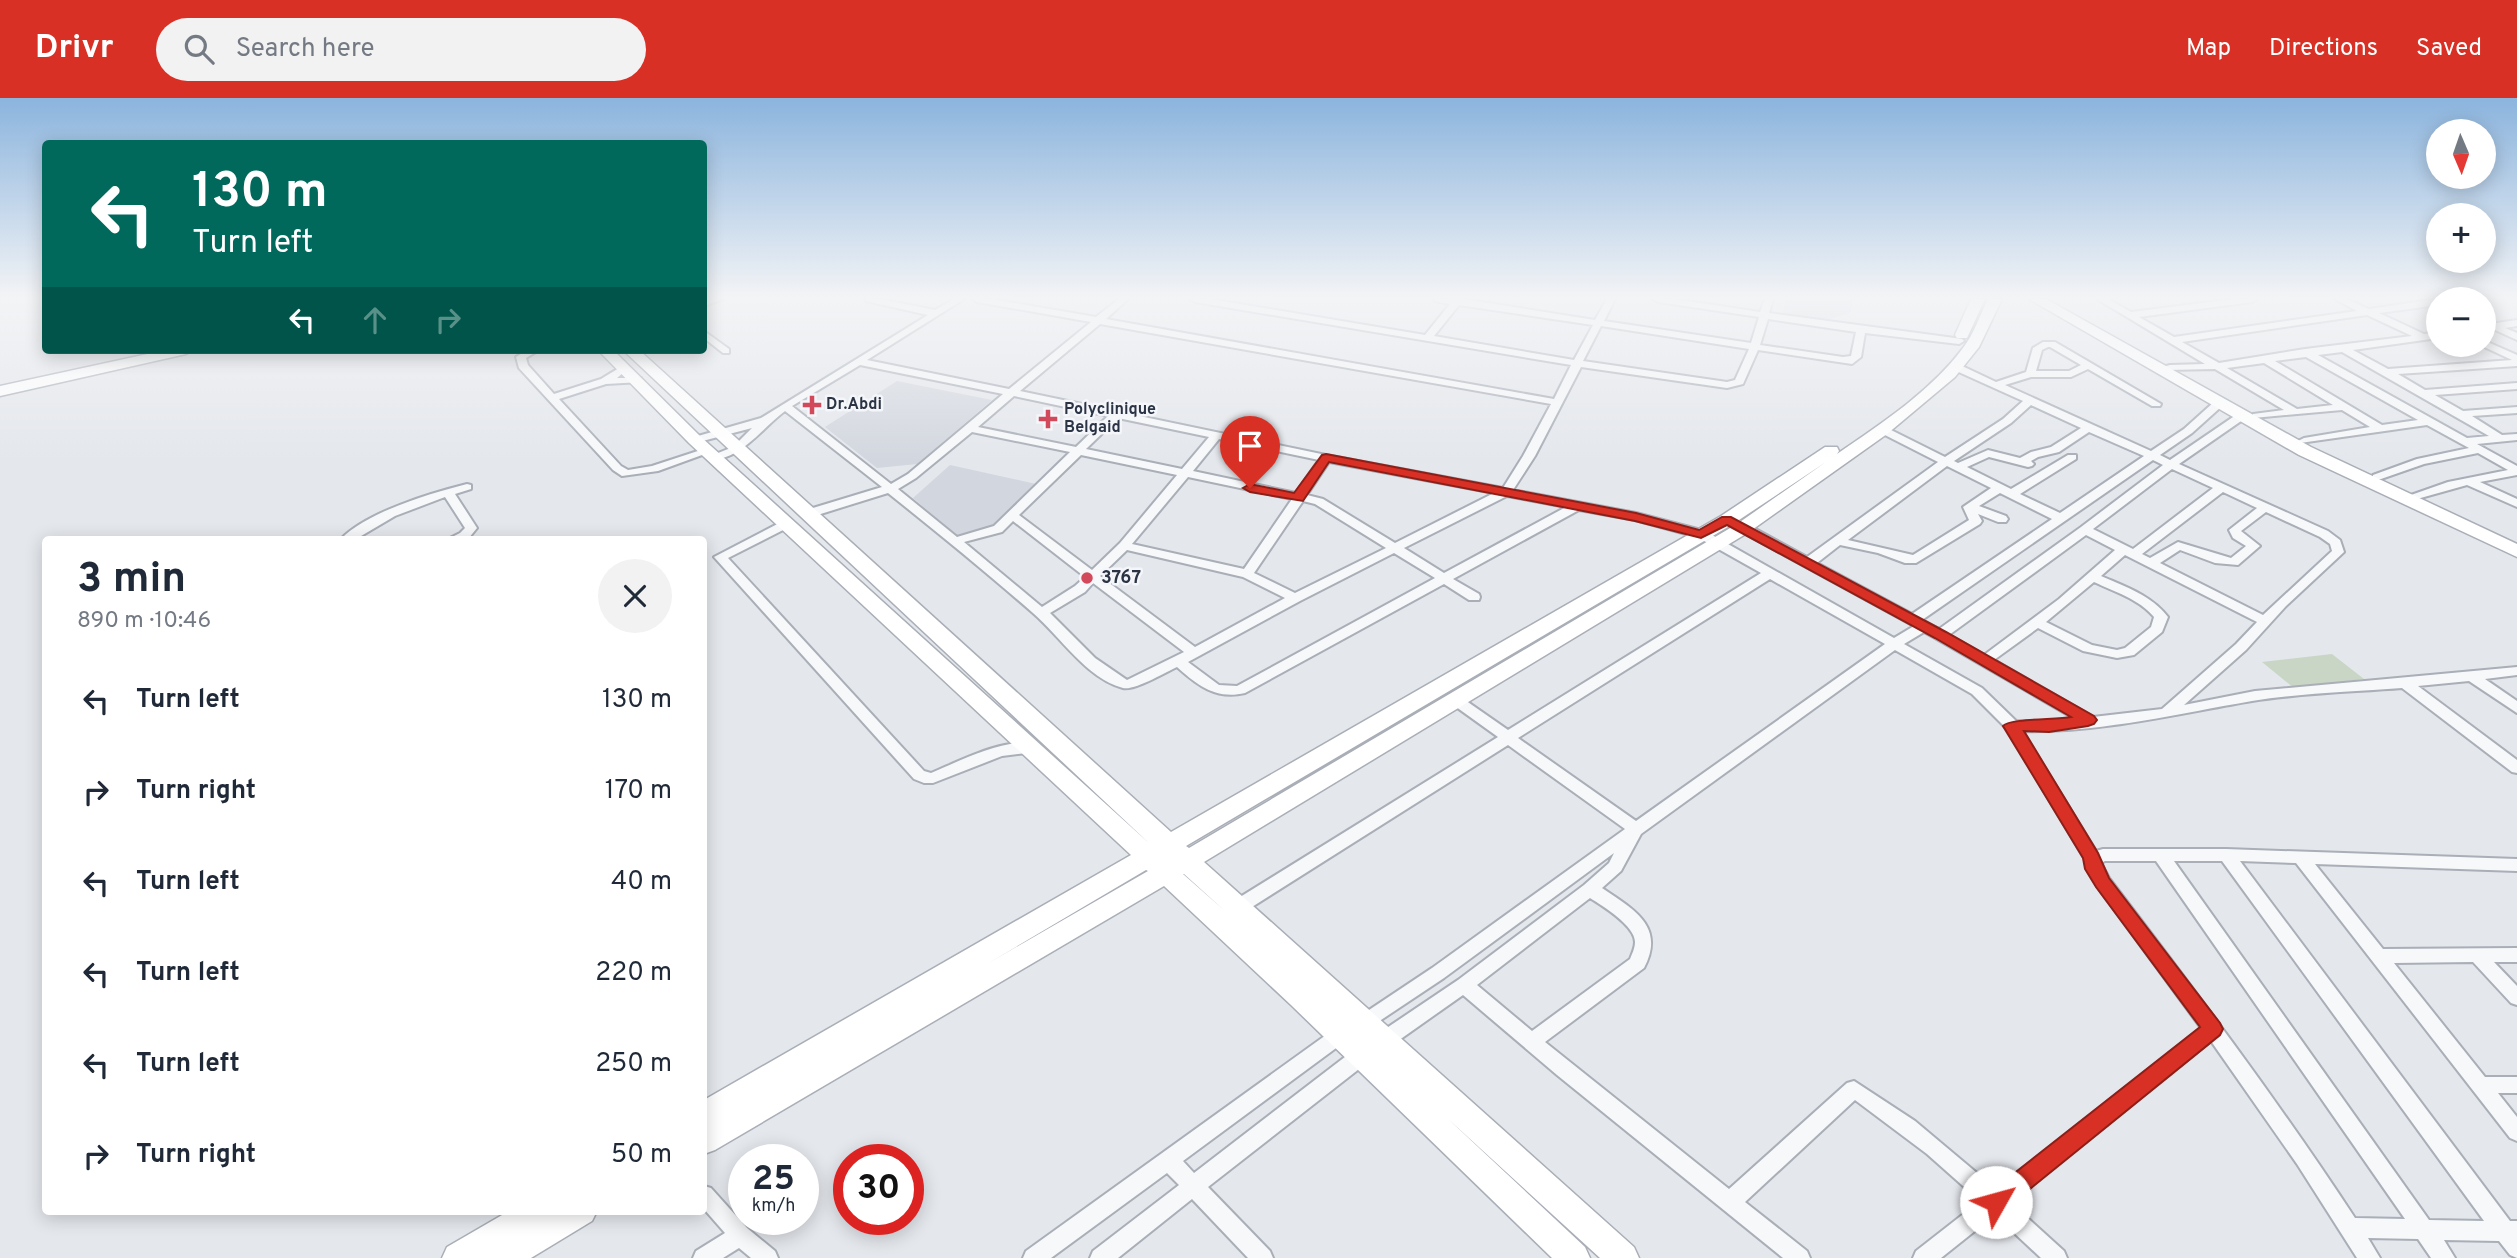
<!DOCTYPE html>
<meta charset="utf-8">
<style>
body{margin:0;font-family:Overpass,sans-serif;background:#f2f2f3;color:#1f2937;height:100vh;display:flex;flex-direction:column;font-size:26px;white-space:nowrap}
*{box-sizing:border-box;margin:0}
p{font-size:23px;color:#747a83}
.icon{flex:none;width:38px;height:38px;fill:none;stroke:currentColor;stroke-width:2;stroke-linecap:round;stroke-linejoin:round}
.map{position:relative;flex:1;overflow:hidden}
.panel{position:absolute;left:42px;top:438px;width:665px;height:679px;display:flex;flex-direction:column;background:#fff;border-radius:7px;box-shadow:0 4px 18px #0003}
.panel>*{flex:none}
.top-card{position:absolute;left:42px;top:42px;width:665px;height:214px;border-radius:7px;box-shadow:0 4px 18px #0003;background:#00695c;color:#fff;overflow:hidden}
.needle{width:46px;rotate:178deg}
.tools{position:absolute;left:2426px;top:21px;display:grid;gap:14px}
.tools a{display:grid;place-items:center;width:70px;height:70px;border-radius:50%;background:#fff;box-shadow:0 4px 18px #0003;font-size:35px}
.speed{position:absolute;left:728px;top:1046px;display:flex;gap:14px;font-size:35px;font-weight:700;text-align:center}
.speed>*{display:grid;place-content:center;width:91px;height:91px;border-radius:50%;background:#fff;box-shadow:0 4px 18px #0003;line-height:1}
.speed small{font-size:18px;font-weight:400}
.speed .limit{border:10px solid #d22;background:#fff;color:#111}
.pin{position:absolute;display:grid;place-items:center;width:60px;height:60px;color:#fff;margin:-72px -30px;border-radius:50% 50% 50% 0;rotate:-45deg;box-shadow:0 0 7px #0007}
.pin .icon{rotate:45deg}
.me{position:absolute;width:77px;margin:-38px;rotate:52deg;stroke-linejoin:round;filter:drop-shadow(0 0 5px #0008)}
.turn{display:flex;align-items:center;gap:24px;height:147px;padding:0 35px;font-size:32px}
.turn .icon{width:91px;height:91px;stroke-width:2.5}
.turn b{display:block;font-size:49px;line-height:60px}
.lanes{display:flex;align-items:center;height:66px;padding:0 35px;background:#0003;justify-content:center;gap:35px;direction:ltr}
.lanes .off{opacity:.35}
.round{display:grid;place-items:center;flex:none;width:74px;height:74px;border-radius:37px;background:#f2f2f3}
.head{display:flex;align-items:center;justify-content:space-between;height:119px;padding:0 35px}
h1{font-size:42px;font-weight:700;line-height:52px}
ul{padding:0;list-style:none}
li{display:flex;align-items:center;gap:21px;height:91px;padding:0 35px}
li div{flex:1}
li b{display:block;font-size:26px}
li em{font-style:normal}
header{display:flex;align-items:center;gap:42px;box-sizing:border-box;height:98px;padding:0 35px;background:#d93025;color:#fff}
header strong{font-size:33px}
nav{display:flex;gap:38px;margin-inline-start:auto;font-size:24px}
.search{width:490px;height:63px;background:#f2f2f3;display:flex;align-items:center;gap:18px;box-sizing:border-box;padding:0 24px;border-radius:38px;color:#747a83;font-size:26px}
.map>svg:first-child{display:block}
</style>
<header>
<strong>Drivr</strong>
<div class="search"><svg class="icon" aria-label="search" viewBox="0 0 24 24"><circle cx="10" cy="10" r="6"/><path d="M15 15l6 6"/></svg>Search here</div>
<nav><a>Map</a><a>Directions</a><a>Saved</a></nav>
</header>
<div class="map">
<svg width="2517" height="1160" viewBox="0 0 2517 1160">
<rect width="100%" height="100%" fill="#e4e7ec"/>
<g fill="#d2d6de">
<polygon points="1786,201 1853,201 1851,214 1827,222 1783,215"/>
<polygon points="897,283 992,302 917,366 877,370 825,329"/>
<polygon points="950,367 1036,386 995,427 958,438 913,400"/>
</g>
<polygon fill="#c9d6c5" points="2332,556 2364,581 2294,590 2262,564"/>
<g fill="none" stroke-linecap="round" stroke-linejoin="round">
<defs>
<g id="street">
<polygon points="709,201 723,201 704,208 704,202"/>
<path d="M 865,201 L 880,201 L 935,212 L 954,201 L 964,201 L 867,262 L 1009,291 L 1091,224 L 977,204 L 973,201 L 991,201 L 1096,219 L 1119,201 L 1128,201 L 1106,221 L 1554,301 L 1571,267 L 1195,204 L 1190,201 L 1210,201 L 1425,237 L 1450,206 L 1435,203 L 1434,201 L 1463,201 L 1595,222 L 1607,201 L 1615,201 L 1604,223 L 1751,245 L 1759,219 L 1658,204 L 1653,201 L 1674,201 L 1760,214 L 1765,201 L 1773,201 L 1769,215 L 1962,241 L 1964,243 L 1959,246 L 1865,235 L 1861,259 L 1852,266 L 1758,252 L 1743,286 L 1727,290 L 1581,269 L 1535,358 L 1513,392 L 1636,415 L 1705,433 L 1894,540 L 1914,528 L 1731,428 L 1729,425 L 1731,422 L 1739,422 L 1807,459 L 1938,364 L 1879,334 L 1879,330 L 1887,330 L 1945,359 L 2003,321 L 2023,303 L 1952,271 L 1952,267 L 1960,267 L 1996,284 L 2026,274 L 2033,250 L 2043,244 L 2055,244 L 2161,306 L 2160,308 L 2152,308 L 2088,271 L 2071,279 L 2031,279 L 2005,287 L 2151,353 L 2184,331 L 2214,304 L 2222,304 L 2222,308 L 2192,335 L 2160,357 L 2170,362 L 2236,317 L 2244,317 L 2244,321 L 2179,366 L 2328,433 L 2340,442 L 2344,454 L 2286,508 L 2246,552 L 2184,607 L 2255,593 L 2517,569 L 2517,577 L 2485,581 L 2517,603 L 2517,615 L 2469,583 L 2418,588 L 2517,662 L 2517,675 L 2512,674 L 2402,590 C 2352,594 2301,595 2252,603 C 2176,616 2099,635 2022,633 L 2096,753 L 2103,751 L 2226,751 L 2517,761 L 2517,773 L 2315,766 L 2383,851 L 2517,850 L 2517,864 L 2494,864 L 2517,888 L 2517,907 L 2511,905 L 2473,864 L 2394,865 L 2485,979 L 2517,979 L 2517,995 L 2498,995 L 2517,1019 L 2517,1043 L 2510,1040 L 2296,765 L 2240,763 L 2510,1123 L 2517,1123 L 2517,1160 L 2510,1157 L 2499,1143 L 2444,1142 L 2455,1160 L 2431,1160 L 2418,1141 L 2368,1140 L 2380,1160 L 2357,1160 L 2297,1066 L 2211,943 L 2010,1104 L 2064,1153 L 2067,1160 L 2041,1160 L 1995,1117 L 1941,1160 L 1913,1160 L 1916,1153 L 1980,1103 L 1927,1056 L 1855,1002 L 1745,1104 L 1807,1153 L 1810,1160 L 1783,1160 L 1557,977 L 1463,897 L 1368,964 L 1208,1089 L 1270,1153 L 1273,1160 L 1248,1160 L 1192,1101 L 1118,1160 L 1090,1160 L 1093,1153 L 1179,1087 L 1167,1075 L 1051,1160 L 1023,1160 L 1026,1153 L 1333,932 L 1357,920 L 1432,870 L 1625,731 L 1508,647 L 1244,814 L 1238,815 L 1232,814 L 1230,809 L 1232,804 L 1498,639 L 1452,606 L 1450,603 L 1452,600 L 1462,600 L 1508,632 L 1761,475 L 1697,439 L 1635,422 L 1579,412 L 1453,481 L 1479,496 L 1480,499 L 1479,502 L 1469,502 L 1444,486 L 1245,595 C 1216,602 1197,587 1177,569 C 1166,574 1134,593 1123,590 C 1086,580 1061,539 1033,515 C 986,474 937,434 888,395 L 811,419 L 803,419 L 803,413 L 882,389 L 785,313 C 763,329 739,364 710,361 L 708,359 L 733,349 L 752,330 L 695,345 L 690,342 L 691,340 L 761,320 L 928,217 L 866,203 ZM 1459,207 L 1593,227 L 1574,262 L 1434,238 ZM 1768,221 L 1856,234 L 1851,258 L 1843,259 L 1760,247 ZM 1100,226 L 1551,306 L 1523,358 L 1503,390 L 1326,357 L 1020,293 ZM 1601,228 L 1749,251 L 1735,282 L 1727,284 L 1583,263 ZM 2048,249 L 2050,249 L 2081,267 L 2069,273 L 2036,273 L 2042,252 ZM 860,267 L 1003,296 L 908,376 L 891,386 L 792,308 ZM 1014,298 L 1108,318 L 1076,349 L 978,329 ZM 2031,307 L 2081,330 L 2051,349 L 2031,354 L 2020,360 L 1988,352 L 1958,365 L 1954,363 L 2011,325 ZM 1118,320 L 1209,339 L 1182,371 L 1086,351 ZM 972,334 L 1070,354 L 994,428 L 957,439 L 898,391 L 916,380 ZM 2089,334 L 2144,358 L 2060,415 L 2020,396 L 2076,361 L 2076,357 L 2068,357 L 2011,391 L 1967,369 L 1989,359 L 2028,369 L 2032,368 L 2034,366 L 2031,363 L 2038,359 L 2059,354 ZM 1219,341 L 1319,362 L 1296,395 L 1193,373 ZM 1081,357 L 1177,377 L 1120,445 L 1092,472 L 1019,417 ZM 2153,362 L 2163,367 L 2081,429 L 1939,531 L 1922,522 ZM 1329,364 L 1494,395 L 1395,445 L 1323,401 L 1307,397 ZM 1947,368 L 1991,390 L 1963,409 L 1969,422 L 1913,457 L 1848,442 ZM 2172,371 L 2213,390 L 2133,451 L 2093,431 ZM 1188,379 L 1292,401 L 1244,471 L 1132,446 ZM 2223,394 L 2257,410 L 2229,432 L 2233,440 L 2246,448 L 2231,460 L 2178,444 L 2150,460 L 2142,456 ZM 2000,395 L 2052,421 L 1912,516 L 1817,465 L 1840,447 L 1878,455 L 1905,465 L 1916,465 L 1980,426 L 1982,423 L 1978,416 L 1998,424 L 2006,424 L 2008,421 L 2006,418 L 1979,408 ZM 1507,398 L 1566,409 L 1444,475 L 1404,450 ZM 1303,403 L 1315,406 L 1386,450 L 1295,495 L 1254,475 ZM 2266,414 L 2320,439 L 2330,446 L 2332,453 L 2263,517 L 2160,465 L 2180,452 L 2215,465 L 2238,467 L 2260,448 L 2241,433 ZM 1013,423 L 1085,479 L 1075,488 L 1042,509 L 964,444 L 1002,434 ZM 2086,437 L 2115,452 L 2059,501 L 1984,557 L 1949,537 ZM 1127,452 L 1243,479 L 1285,500 L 1195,549 L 1100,478 ZM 1394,455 L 1435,480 L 1237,588 L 1219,587 L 1188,564 L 1300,503 ZM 2125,457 L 2257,524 L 2236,546 L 2162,611 L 2093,619 L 1994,562 L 2038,530 L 2083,553 L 2117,560 L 2134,557 L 2162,534 L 2168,519 C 2151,497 2126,489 2101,478 ZM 1770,481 L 1885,546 L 1636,723 L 1518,640 ZM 2094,484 C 2115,494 2139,501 2154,519 L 2151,529 L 2125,550 L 2117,552 L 2092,547 L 2046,524 ZM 1093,485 L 1184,554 L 1127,582 L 1095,560 L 1050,515 L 1085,494 ZM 1924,534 L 1935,540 L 2075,621 L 2049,624 L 2016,623 L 1982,590 L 1904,546 ZM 1895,552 L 1972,596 L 2007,631 L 2084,760 L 2097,788 L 2201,930 L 1996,1091 L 1915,1023 L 1854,983 L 1847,985 L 1729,1091 L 1545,944 L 1644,870 C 1666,828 1633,811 1602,790 L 1621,773 L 1641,736 ZM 1614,755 L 1609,765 L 1584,787 L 1458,882 L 1354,952 L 1194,1075 L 1183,1063 L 1347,942 L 1369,930 L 1444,880 ZM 2105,763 L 2156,763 L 2405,1121 L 2355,1120 C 2278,1003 2194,891 2109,780 L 2101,765 ZM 2174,763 L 2222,763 L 2484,1123 L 2429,1122 ZM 1590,800 C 1603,808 1635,828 1635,844 C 1635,850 1632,856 1630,861 L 1532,933 L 1477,887 Z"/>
<path d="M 2097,201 L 2108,201 L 2131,214 L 2234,201 L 2257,201 L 2252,204 L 2139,219 L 2174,239 L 2357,213 L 2335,201 L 2346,201 L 2369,211 L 2438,201 L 2438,207 L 2379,215 L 2424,236 L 2438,234 L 2438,240 L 2353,252 L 2388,271 L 2512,262 L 2480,247 L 2483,247 L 2483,242 L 2517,257 L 2517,268 L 2398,276 L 2425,292 L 2517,285 L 2517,291 L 2435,297 L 2463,313 L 2517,309 L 2517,315 L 2472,318 L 2502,337 L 2517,336 L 2517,342 L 2477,346 L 2517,368 L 2517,377 L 2480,384 L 2517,401 L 2517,409 L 2467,387 L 2417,401 L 2411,397 L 2448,384 L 2508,372 L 2478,355 L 2424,366 L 2381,381 L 2373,381 L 2373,377 L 2417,361 L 2469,350 L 2427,327 L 2300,345 L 2298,343 L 2304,340 L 2370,329 L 2342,312 L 2253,320 L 2253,316 L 2284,312 L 2215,271 L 2166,272 L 2166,268 L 2170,267 L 2205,266 ZM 2367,217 L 2412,238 L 2305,251 L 2219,265 L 2182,244 ZM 2342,254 L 2489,338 L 2467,340 L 2318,257 ZM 2306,259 L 2418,322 L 2382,327 L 2275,263 ZM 2264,265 L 2333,307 L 2297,311 L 2227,270 Z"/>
<polygon points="2517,222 2517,228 2505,230 2517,235 2517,242 2493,231 2483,233 2483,227"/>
<polygon points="704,233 729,251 729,255 723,255 704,240"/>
<polygon points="527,252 539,252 526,260 528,267 554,296 601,281 624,267 629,270 617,280 641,280 641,284 606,286 559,301 621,368 628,372 652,368 707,350 713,353 658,373 622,378 613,372 519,270 516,259"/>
<path d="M 467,386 L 471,387 L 471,391 L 455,396 L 477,430 L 468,441 L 448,441 L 460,435 L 465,430 L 445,399 L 395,418 L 356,441 L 341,441 C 367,414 431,395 467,386 Z"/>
<path d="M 785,422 L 791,426 L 789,429 L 728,460 L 924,673 L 931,675 C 960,663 1005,639 1035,646 L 1037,650 L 1035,654 L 1002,658 L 933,685 L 924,685 L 914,681 L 714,459 Z"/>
<polygon points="704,1088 711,1090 747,1130 775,1153 778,1160 751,1160 739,1150 723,1160 693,1160 696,1153 725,1135 704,1111"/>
</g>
<g id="secondary">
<polygon points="1971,201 1985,201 1967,240 1957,240 1955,237"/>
<path d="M 1988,201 L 2002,201 L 1979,249 L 1955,279 L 1887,336 L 1749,434 L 1204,764 L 1634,1149 L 1639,1160 L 1600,1160 L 1446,1019 L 1585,1149 L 1590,1160 L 1552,1160 L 1291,907 L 1164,788 L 715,1052 L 704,1056 L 704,1002 L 1131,757 L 689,345 L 598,252 L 613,252 L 701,339 L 1150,746 L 623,252 L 639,252 L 1171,734 L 1721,418 L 1825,349 L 1837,349 L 1839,353 L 1837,356 C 1881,326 1931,293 1963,250 C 1974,236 1980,217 1988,201 ZM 1826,364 L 1737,426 L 1189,750 L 1186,748 L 1733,426 ZM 1146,772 L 1148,773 L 987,866 ZM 1183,776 L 1184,776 L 1225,813 Z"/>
<polygon points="2029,201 2046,201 2311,349 2517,446 2517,459 2299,357"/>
<polygon points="166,252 193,252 186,256 0,298 0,288"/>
<polygon points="509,1113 597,1113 592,1123 531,1160 442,1160 447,1149"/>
</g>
</defs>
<use href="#street" stroke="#a9aeb7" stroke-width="4"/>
<use href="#secondary" stroke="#a9aeb7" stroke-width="3"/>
<use href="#street" fill="#f7f8fa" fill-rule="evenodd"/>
<use href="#secondary" fill="#fff" fill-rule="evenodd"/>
</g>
<linearGradient id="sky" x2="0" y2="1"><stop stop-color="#8bb4dd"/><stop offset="0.55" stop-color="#f3f4f6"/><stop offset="1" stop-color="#f3f4f6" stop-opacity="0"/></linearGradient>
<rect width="2517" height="363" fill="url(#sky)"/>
<path fill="#d93025" stroke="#8d1f18" stroke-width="2" d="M 1326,356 L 1636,415 L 1699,432 L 1722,419 L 1731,419 L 1946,534 L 2094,618 L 2097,622 L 2094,626 L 2088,628 L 2049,634 L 2024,633 L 2098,755 L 2109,780 L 2220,925 L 2223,931 L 2220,937 L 2004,1112 L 1996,1115 L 1988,1112 L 1984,1104 L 1988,1096 L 2200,929 L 2096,789 L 2085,771 L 2083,760 L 2003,628 C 2010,620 2057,622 2071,619 L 1935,540 L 1727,427 L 1701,440 L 1635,423 L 1329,364 L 1303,403 L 1250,394 L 1243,390 L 1250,386 L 1294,395 L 1322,357 Z"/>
<g fill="#d1495b" stroke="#f4f6f9" stroke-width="2.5">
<path d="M808.5 296.5h7v7h7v7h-7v7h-7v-7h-7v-7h7z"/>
<path d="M1044.5 310.5h7v7h7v7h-7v7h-7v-7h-7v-7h7z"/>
<circle cx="1087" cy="480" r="7"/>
</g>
<g text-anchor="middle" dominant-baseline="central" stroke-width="5" stroke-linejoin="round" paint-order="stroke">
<g font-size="16" font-weight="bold" fill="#2b3445" stroke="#f4f6f9" text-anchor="start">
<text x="826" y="307">Dr.Abdi</text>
<text x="1064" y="312">Polyclinique<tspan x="1064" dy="18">Belgaid</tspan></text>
</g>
<g font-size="18" font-weight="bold" fill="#2b3445" stroke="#f4f6f9" text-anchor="start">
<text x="1101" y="480">3767</text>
</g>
</g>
</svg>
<div class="tools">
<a><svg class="needle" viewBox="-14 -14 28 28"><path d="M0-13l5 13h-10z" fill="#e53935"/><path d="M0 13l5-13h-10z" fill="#747a83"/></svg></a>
<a>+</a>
<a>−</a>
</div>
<div class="speed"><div>25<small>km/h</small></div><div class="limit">30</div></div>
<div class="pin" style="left:1250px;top:390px;background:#d93025"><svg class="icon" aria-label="arrive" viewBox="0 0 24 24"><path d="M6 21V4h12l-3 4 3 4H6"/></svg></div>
<svg class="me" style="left:1996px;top:1104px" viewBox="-20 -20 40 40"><circle r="19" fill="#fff"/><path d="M0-13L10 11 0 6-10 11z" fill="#d93025"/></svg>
<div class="top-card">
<div class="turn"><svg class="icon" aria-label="left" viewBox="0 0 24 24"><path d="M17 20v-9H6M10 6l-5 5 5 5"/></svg><div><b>130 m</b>Turn left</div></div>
<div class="lanes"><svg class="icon" aria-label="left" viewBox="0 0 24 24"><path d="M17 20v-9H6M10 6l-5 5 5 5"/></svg><svg class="icon off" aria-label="ahead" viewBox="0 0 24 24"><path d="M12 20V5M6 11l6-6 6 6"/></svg><svg class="icon off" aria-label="right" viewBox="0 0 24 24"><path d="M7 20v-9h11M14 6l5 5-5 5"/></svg></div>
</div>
<section class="panel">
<div class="head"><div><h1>3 min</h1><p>890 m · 10:46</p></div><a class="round"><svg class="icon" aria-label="close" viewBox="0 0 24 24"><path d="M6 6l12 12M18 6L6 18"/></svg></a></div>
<ul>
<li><svg class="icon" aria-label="left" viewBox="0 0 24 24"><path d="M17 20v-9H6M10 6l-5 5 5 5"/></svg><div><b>Turn left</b></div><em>130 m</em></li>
<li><svg class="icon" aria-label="right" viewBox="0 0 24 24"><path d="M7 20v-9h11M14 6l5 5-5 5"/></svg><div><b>Turn right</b></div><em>170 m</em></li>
<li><svg class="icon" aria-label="left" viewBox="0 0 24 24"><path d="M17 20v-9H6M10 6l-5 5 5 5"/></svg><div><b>Turn left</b></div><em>40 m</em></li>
<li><svg class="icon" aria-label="left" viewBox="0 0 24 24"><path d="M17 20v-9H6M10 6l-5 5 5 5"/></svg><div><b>Turn left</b></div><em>220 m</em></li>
<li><svg class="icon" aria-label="left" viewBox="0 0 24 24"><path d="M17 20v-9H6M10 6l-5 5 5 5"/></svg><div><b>Turn left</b></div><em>250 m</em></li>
<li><svg class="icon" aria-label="right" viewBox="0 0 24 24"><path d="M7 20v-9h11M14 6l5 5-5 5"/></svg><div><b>Turn right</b></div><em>50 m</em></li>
</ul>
</section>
</div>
